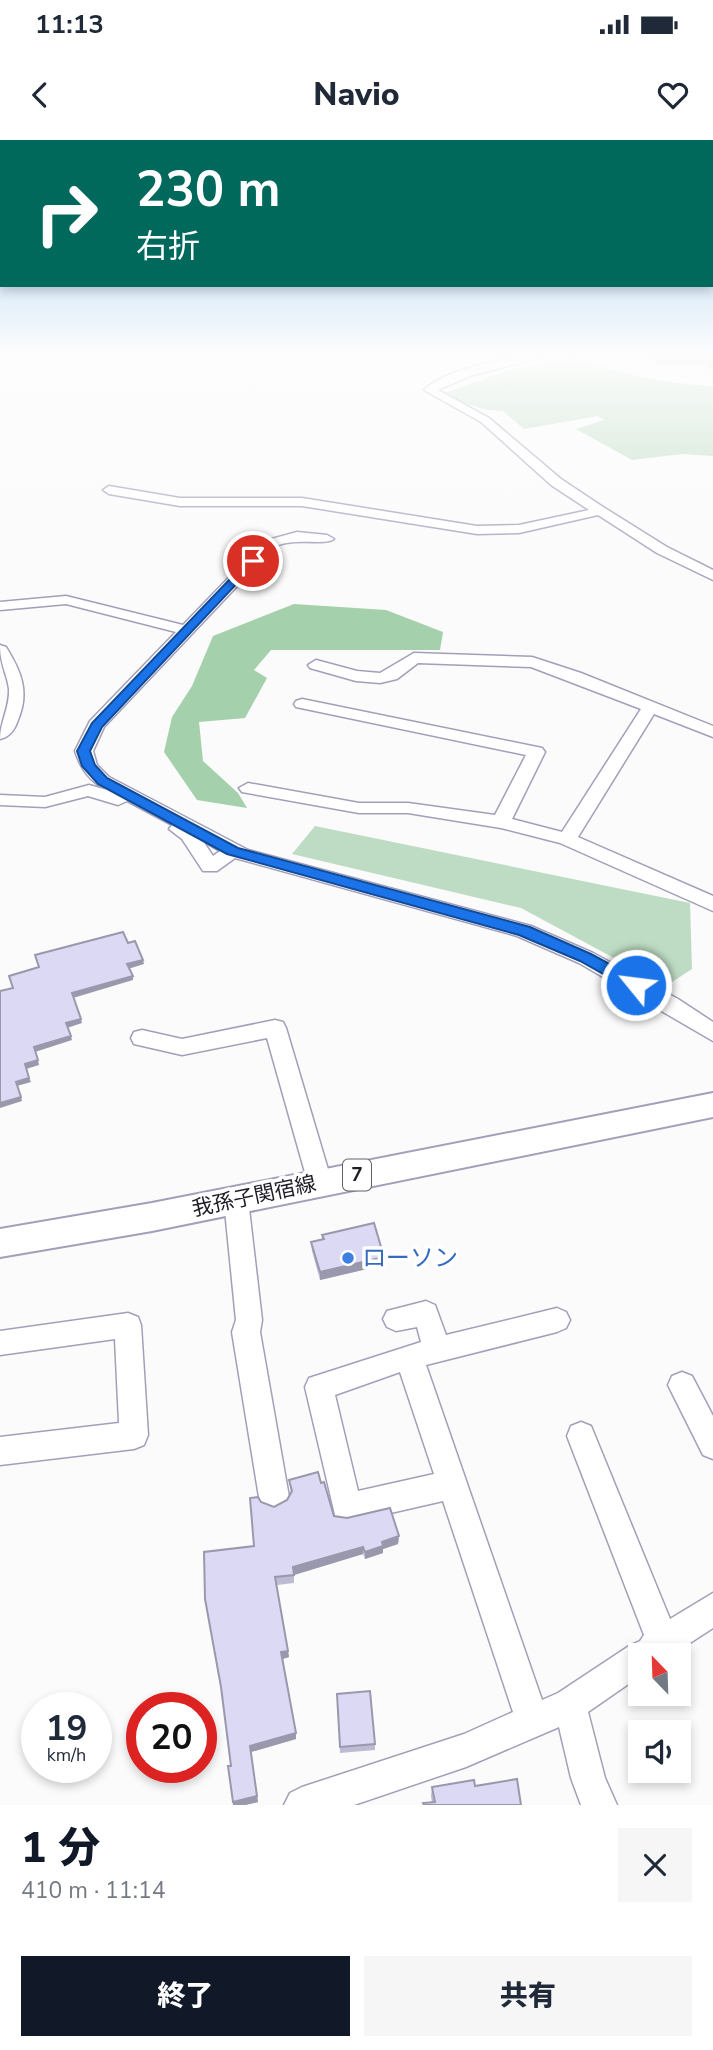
<!DOCTYPE html>
<html lang="ja">
<meta charset="utf-8">
<style>
body{margin:0;font-family:"Nunito Sans","Noto Sans JP",sans-serif;background:#f6f6f7;color:#1f2937;height:100vh;display:flex;flex-direction:column;font-size:26px;white-space:nowrap}
*{box-sizing:border-box;margin:0}
p{font-size:23px;color:#747a83}
.icon{flex:none;width:38px;height:38px;fill:none;stroke:currentColor;stroke-width:2;stroke-linecap:round;stroke-linejoin:round}
.map{position:relative;height:1665px;overflow:hidden}
.side{display:flex;flex-direction:column;background:#fff;flex:1}
.side>*{flex:none}
.guide{position:absolute;left:0px;top:0px;width:714px;height:147px;box-shadow:0 4px 10px #0003;background:#00695c;color:#fff;overflow:hidden}
.needle{width:46px;rotate:337deg}
.fabs{position:absolute;left:628px;top:1503px;display:grid;gap:14px}
.fabs a{display:grid;place-items:center;width:63px;height:63px;border-radius:0px;background:#fff;box-shadow:0 4px 10px #0003;font-size:35px}
.speed{position:absolute;left:21px;top:1552px;display:flex;gap:14px;font-size:35px;font-weight:700;text-align:center}
.speed>*{display:grid;place-content:center;width:91px;height:91px;border-radius:50%;background:#fff;box-shadow:0 4px 10px #0003;line-height:1}
.speed small{font-size:18px;font-weight:400}
.speed .limit{border:10px solid #d22;background:#fff;color:#111}
.pin{position:absolute;display:grid;place-items:center;width:60px;height:60px;color:#fff;margin:-30px;border:4px solid #fff;border-radius:50%;box-shadow:0 2px 7px #0007}
.me{position:absolute;width:77px;margin:-38px;rotate:299deg;stroke-linejoin:round;filter:drop-shadow(0 0 5px #0008)}
.turn{display:flex;align-items:center;gap:24px;height:147px;padding:0 21px;font-size:32px}
.turn .icon{width:91px;height:91px;stroke-width:2.5}
.turn b{display:block;font-size:49px;line-height:60px}
.round{display:grid;place-items:center;flex:none;width:74px;height:74px;border-radius:0px;background:#f6f6f7}
.head{display:flex;align-items:center;justify-content:space-between;height:119px;padding:0 21px}
h1{font-size:42px;font-weight:800;line-height:52px;color:#111827}
.button{display:flex;gap:14px;margin-top:auto;padding:14px 21px}
.button a{flex:1;height:80px;border-radius:0px;background:#111827;color:#fff;font-size:28px;font-weight:800;line-height:80px;text-align:center}
.button a+a{background:#f6f6f7;color:#1f2937}
.status{display:flex;justify-content:space-between;align-items:center;height:49px;padding:0 35px;background:#fff;direction:ltr}
.status svg{height:19px;fill:currentColor}
header{display:flex;justify-content:space-between;align-items:center;height:91px;padding:0 21px;background:#fff;font-size:32px;font-weight:800}
.map>svg:first-child{display:block}
</style>
<div class="status"><b>11:13</b><svg viewBox="0 0 49 12"><path d="M0 12V9h3v3zM5 12V6h3v6zM10 12V3h3v9zM15 12V0h3v12zM26 1h20v11H26zM47 4h2v5h-2z"/></svg></div>
<header><svg class="icon" aria-label="back" viewBox="0 0 24 24"><path d="M15 5l-7 7 7 7"/></svg>Navio<svg class="icon" aria-label="heart" viewBox="0 0 24 24"><path d="M12 20l-8-8c-3-5 5-10 8-4 3-6 11-1 8 4z"/></svg></header>
<div class="map">
<svg width="713" height="1665" viewBox="0 0 713 1665">
<rect width="100%" height="100%" fill="#fbfbfb"/>
<g fill="#bedcc3">
<path d="M 575,216 C 621,235 663,243 713,246 L 713,316 L 682,314 L 632,320 L 576,289 L 604,280 L 598,276 L 524,289 L 503,271 L 487,270 L 464,263 L 445,253 L 512,229 Z"/>
<polygon points="315,686 690,763 692,829 666,846 521,768 292,714"/>
</g>
<polygon fill="#a4d0ab" points="294,464 386,470 443,492 440,510 271,510 254,530 267,538 245,578 199,582 203,621 238,653 247,668 197,660 164,612 172,577 192,546 213,496"/>
<g fill="none" stroke-linecap="round" stroke-linejoin="round">
<defs>
<g id="minor">
<path d="M 528,215 L 549,215 L 470,236 L 438,250 L 489,278 L 561,339 L 600,365 L 667,407 L 713,430 L 713,440 L 657,413 L 598,375 L 519,393 L 477,394 L 302,366 L 180,366 L 109,354 L 103,350 L 109,346 L 180,358 L 302,358 L 477,386 L 519,385 L 589,370 L 551,345 L 481,282 L 424,250 C 446,229 499,221 528,215 Z"/>
<path d="M 297,392 L 327,395 L 334,399 C 325,406 293,397 274,407 L 104,587 L 93,611 L 97,625 L 109,637 L 248,710 L 531,786 L 593,813 L 678,859 L 713,882 L 713,901 L 579,823 L 517,796 L 235,718 L 217,731 L 203,731 L 182,699 L 169,689 L 172,685 L 127,661 L 118,665 L 88,656 L 45,667 L 0,665 L 0,655 L 45,657 L 89,645 L 107,650 C 89,641 81,629 75,611 L 90,581 L 176,492 L 66,464 L 0,470 L 0,462 L 66,456 L 183,485 L 264,401 ZM 203,701 L 220,711 L 213,716 Z"/>
<path d="M 0,505 L 6,507 C 21,531 30,552 18,580 C 15,589 10,597 0,599 C 0,582 10,567 9,549 C 7,533 0,525 0,505 Z"/>
<polygon points="414,513 532,517 581,533 713,586 713,597 654,574 578,697 713,756 713,771 560,703 501,688 408,673 359,673 242,652 239,648 248,643 359,663 408,663 495,675 526,615 296,567 294,564 296,561 302,559 542,608 545,612 512,679 562,692 641,569 531,527 418,523 397,539 380,543 356,541 310,528 308,525 316,520 357,531 380,533"/>
<polygon points="275,880 283,882 286,888 332,1043 329,1050 320,1053 311,1050 308,1043 267,898 182,915 134,904 131,898 134,892 142,890 182,899"/>
<polygon points="236,1050 245,1053 248,1060 262,1180 260,1192 289,1357 285,1367 274,1372 263,1367 259,1357 232,1192 236,1180 224,1060 227,1053"/>
<path d="M 426,1161 L 435,1165 L 446,1195 L 557,1168 L 566,1172 L 570,1180 L 566,1188 L 557,1192 L 426,1225 L 542,1560 L 558,1553 L 629,1506 L 640,1501 L 644,1495 L 567,1296 L 571,1286 L 581,1282 L 591,1286 L 670,1479 L 713,1453 L 713,1488 L 670,1516 L 640,1516 L 640,1536 L 588,1572 L 605,1638 L 617,1665 L 581,1665 L 571,1638 L 559,1587 L 466,1627 L 354,1665 L 284,1665 L 290,1653 L 302,1647 L 464,1594 L 513,1572 L 443,1361 L 347,1383 L 336,1379 L 305,1247 L 309,1238 L 421,1202 L 417,1187 L 396,1191 L 387,1187 L 383,1179 L 387,1171 ZM 400,1232 L 434,1334 L 358,1351 L 335,1255 Z"/>
<polygon points="128,1173 138,1177 141,1185 148,1295 144,1305 134,1309 0,1325 0,1297 119,1283 115,1199 0,1215 0,1191"/>
<polygon points="682,1232 692,1236 713,1276 713,1319 703,1315 668,1245 672,1236"/>
</g>
<polygon id="major" points="713,953 713,977 152,1091 0,1117 0,1089 152,1063"/>
</defs>
<use href="#minor" stroke="#a29fb9" stroke-width="3"/>
<use href="#major" stroke="#a29fb9" stroke-width="4"/>
<use href="#minor" fill="#fff" fill-rule="evenodd"/>
<use href="#major" fill="#fff" fill-rule="evenodd"/>
</g>
<g fill="#bdbbd3">
<polygon points="651,215 713,215 713,229 708,229 706,225 657,226"/>
<polygon points="322,1095 384,1125 320,1140 312,1111 311,1102 322,1099"/>
<polygon points="289,1340 321,1343 334,1376 399,1396 398,1404 383,1409 383,1413 365,1419 363,1414 294,1435 294,1443 277,1445 289,1517 283,1519 296,1599 251,1612 258,1662 245,1665 233,1665 231,1626 254,1406 261,1362 274,1367 287,1360 291,1353"/>
<polygon points="337,1554 375,1604 375,1610 340,1613"/>
<polygon points="475,1646 432,1663 431,1656 432,1647"/>
</g>
<g fill="#9a98ac">
<polygon points="143,820 144,824 128,829 127,824"/>
<polygon points="133,836 133,840 73,858 72,853"/>
<polygon points="81,879 82,883 67,888 66,883"/>
<polygon points="71,896 72,900 35,912 34,907"/>
<polygon points="38,920 39,925 26,929 25,924"/>
<polygon points="29,938 31,942 17,946 16,942"/>
<polygon points="21,957 22,961 0,968 0,963"/>
<polygon points="384,1117 384,1125 320,1140 320,1132"/>
<polygon points="399,1396 398,1404 383,1409 383,1413 365,1419 365,1412 382,1402"/>
<polygon points="363,1407 363,1414 294,1435 293,1427"/>
<polygon points="288,1511 289,1517 282,1519 281,1512"/>
<polygon points="296,1593 296,1599 251,1612 258,1662 245,1665 233,1665 233,1662 250,1606"/>
</g>
<g fill="#dcd9f5" stroke="#9a98ac" stroke-width="2">
<polygon points="123,792 128,803 135,801 143,820 127,824 133,836 72,853 81,879 66,883 71,896 34,907 38,920 25,924 29,938 16,942 21,957 0,963 0,851 13,848 9,836 39,827 35,815"/>
<polygon points="374,1083 384,1117 320,1132 311,1102 324,1099 322,1095"/>
<polygon points="318,1332 321,1343 324,1342 334,1376 347,1378 390,1368 399,1396 382,1402 383,1406 365,1412 363,1407 293,1427 294,1435 275,1437 288,1511 281,1512 296,1593 250,1606 257,1656 233,1662 228,1626 231,1626 221,1547 205,1459 204,1412 254,1406 250,1358 258,1357 261,1362 274,1367 287,1360 292,1351 289,1340"/>
<polygon points="370,1551 375,1604 340,1607 337,1554"/>
<polygon points="517,1639 521,1665 424,1665 423,1663 435,1662 432,1647 474,1640 475,1646"/>
</g>
<linearGradient id="sky" x2="0" y2="1"><stop stop-color="#97c9f1"/><stop offset="0.48" stop-color="#fdfdfd"/><stop offset="1" stop-color="#fdfdfd" stop-opacity="0"/></linearGradient>
<rect width="713" height="448" fill="url(#sky)"/>
<polygon fill="#1a73e8" stroke="#114b97" stroke-width="2" points="249,419 258,421 102,587 90,611 95,625 107,638 238,708 530,787 591,814 641,841 644,845 641,849 630,849 580,821 519,795 227,714 98,644 82,626 77,611 92,583"/>
<circle fill="#3f7fe0" stroke="#fff" stroke-width="2.5" cx="348" cy="1118" r="7"/>
<g text-anchor="middle" dominant-baseline="central" stroke-width="7" stroke-linejoin="round" paint-order="stroke">
<rect fill="#fff" stroke="#626168" stroke-width="2" x="343" y="1019.5" width="28" height="31" rx="5"/>
<g font-size="19" font-weight="bold" fill="#1e1d27">
<text x="357" y="1035">7</text>
</g>
<g font-size="21" fill="#1e1d27" stroke="#fff">
<text transform="translate(254 1056) rotate(-12)">我孫子関宿線</text>
</g>
<g font-size="24" fill="#366cbe" stroke="#fff" text-anchor="start">
<text x="362" y="1118">ローソン</text>
</g>
</g>
</svg>
<div class="fabs">
<a><svg class="needle" viewBox="-14 -14 28 28"><path d="M0-13l5 13h-10z" fill="#e53935"/><path d="M0 13l5-13h-10z" fill="#747a83"/></svg></a>
<a><svg class="icon" aria-label="sound" viewBox="0 0 24 24"><path d="M4 9h4l5-4v14l-5-4H4zM17 9q2 3 0 6"/></svg></a>
</div>
<div class="speed"><div>19<small>km/h</small></div><div class="limit">20</div></div>
<div class="pin" style="left:253px;top:421px;background:#d93025"><svg class="icon" aria-label="arrive" viewBox="0 0 24 24"><path d="M6 21V4h12l-3 4 3 4H6"/></svg></div>
<svg class="me" style="left:636px;top:845px" viewBox="-20 -20 40 40"><circle r="17" fill="#1a73e8" stroke="#fff" stroke-width="3"/><path d="M0-11L8 9 0 5-8 9z" fill="#fff"/></svg>
<div class="guide">
<div class="turn"><svg class="icon" aria-label="right" viewBox="0 0 24 24"><path d="M7 20v-9h11M14 6l5 5-5 5"/></svg><div><b>230 m</b>右折</div></div>
</div>
</div>
<section class="side">
<div class="head"><div><h1>1 分</h1><p>410 m · 11:14</p></div><a class="round"><svg class="icon" aria-label="close" viewBox="0 0 24 24"><path d="M6 6l12 12M18 6L6 18"/></svg></a></div>
<div class="button"><a>終了</a><a>共有</a></div>
</section>
